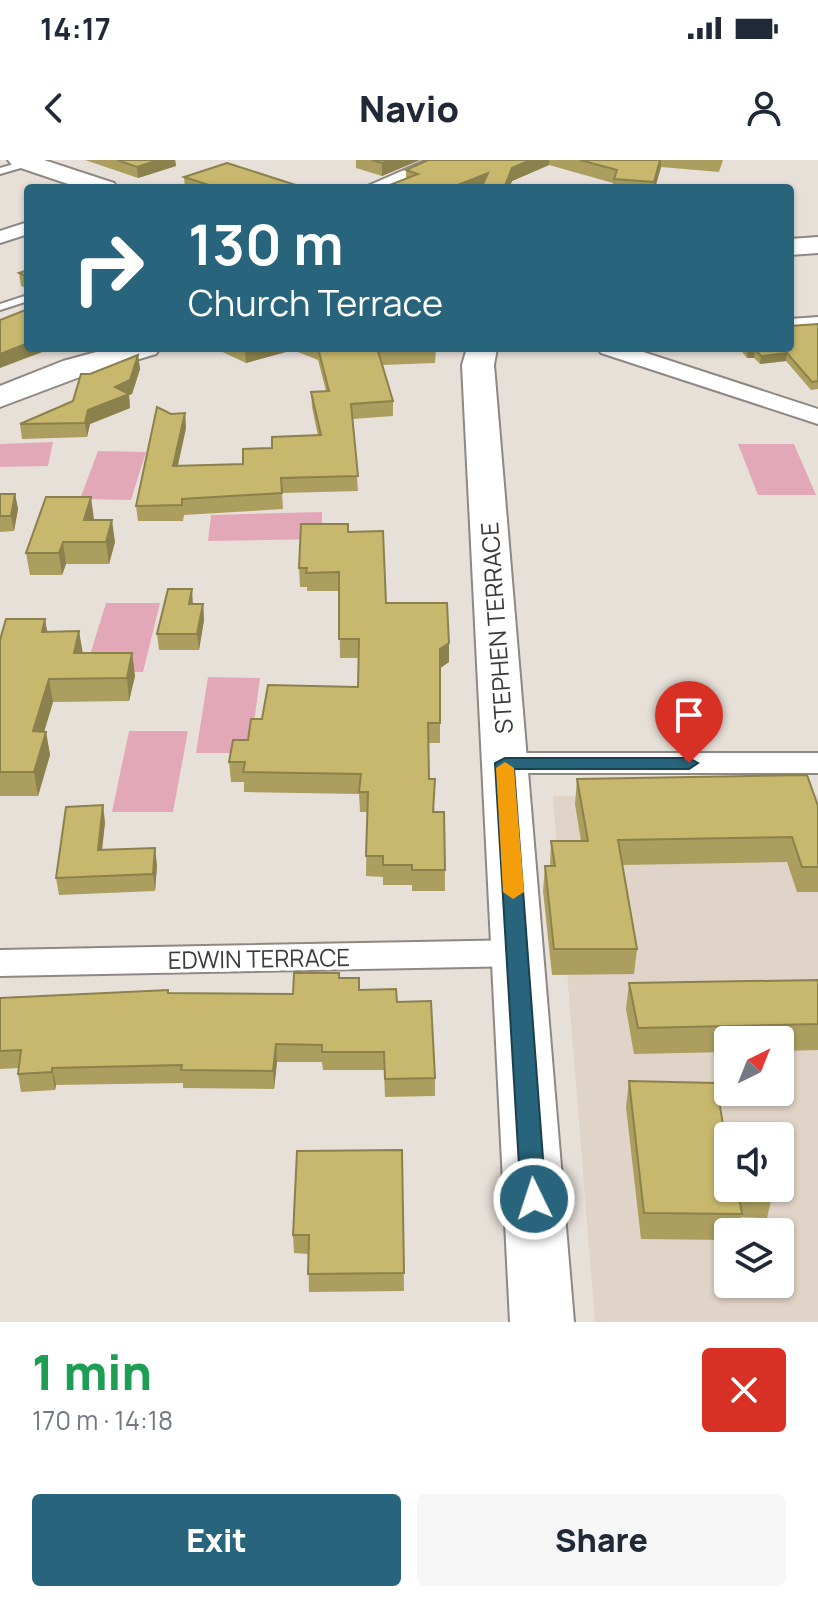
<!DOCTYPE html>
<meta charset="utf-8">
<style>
body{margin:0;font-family:Manrope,sans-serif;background:#f6f6f7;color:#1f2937;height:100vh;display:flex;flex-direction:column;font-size:30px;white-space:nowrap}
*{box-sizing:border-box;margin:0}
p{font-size:26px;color:#747a83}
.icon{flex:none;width:44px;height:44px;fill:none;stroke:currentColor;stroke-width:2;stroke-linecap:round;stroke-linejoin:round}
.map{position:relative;height:1162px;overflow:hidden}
.sheet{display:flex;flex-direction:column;background:#fff;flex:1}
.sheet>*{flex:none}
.top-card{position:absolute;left:24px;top:24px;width:770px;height:168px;border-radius:8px;box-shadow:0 2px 6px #0004;background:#28647b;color:#fff;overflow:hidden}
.needle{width:52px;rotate:43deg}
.tools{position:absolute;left:714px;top:866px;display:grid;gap:16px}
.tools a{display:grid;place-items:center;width:80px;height:80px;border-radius:8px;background:#fff;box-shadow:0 2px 6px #0004;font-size:40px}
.pin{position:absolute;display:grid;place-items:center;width:68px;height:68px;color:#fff;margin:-82px -34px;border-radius:50% 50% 50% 0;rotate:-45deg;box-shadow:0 0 8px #0007}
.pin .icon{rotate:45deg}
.me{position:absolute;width:88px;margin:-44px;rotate:356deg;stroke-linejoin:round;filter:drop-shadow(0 0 6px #0008)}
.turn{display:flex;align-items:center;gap:28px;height:168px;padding:0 32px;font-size:36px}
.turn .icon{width:104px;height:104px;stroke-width:2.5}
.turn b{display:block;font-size:56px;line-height:68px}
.round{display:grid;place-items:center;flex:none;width:84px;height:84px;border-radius:8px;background:#f6f6f7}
.head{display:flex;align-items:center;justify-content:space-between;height:136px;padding:0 32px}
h1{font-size:48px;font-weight:800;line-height:60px;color:#1e9e55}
.action{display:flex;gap:16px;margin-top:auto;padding:16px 32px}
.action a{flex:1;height:92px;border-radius:8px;background:#28647b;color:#fff;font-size:32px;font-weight:800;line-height:92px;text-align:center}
.action a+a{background:#f6f6f7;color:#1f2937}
.status{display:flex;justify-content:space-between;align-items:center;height:56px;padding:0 40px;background:#fff;direction:ltr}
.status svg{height:22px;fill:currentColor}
header{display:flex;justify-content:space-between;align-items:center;height:104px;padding:0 32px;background:#fff;font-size:36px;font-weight:800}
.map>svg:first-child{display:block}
</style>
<div class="status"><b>14:17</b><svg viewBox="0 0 49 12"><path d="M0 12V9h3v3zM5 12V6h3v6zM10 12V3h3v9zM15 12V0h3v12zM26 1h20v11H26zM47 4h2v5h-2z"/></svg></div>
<header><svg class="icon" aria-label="back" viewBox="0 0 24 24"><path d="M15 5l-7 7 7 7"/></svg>Navio<svg class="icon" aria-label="person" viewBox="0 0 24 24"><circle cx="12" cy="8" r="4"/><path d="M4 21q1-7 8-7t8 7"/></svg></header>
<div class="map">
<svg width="818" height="1162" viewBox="0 0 818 1162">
<rect width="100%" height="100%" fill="#e7e0d9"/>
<path fill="#e0d3c7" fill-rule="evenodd" d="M 818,635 L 818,1162 L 595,1162 L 553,636 ZM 728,880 L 780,880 L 780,932 L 728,932 ZM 728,976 L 780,976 L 780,1028 L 728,1028 ZM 728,1072 L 780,1072 L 780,1124 L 728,1124 Z"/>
<g fill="#e3a8b8">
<polygon points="53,282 48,306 0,307 0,284"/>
<polygon points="738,284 794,284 816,335 758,335"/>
<polygon points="98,291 146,292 131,340 80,339"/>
<polygon points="322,352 322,379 208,381 211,355"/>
<polygon points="106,443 160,443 143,512 85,511"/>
<polygon points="208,517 260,518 250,593 196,593"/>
<polygon points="129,571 188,571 173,652 112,652"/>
</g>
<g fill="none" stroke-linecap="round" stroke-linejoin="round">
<defs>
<g id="service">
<polygon points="28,0 31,1 31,5 0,14 0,8"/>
<polygon points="28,135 28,141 0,150 0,144"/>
</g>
<g id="minor">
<polygon points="427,0 451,0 388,28 363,28"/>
<polygon points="28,62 28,74 0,83 0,71"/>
<polygon points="818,157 818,169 790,171 790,159"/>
<polygon points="598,188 631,188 818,249 818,264 601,193"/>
<polygon points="505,593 818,593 818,613 505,613 493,610 489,603 493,596"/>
<polygon points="517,780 530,784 536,793 530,802 517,806 0,816 0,790"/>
</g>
<g id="secondary">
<polygon points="8,0 44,0 114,23 117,28 80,28 12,5"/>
<polygon points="467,188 497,188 494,205 574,1162 510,1162 462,205"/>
</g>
<g id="trunk">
<polygon points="818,77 818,93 790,95 790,79"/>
<polygon points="111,188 160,188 156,194 85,215 0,247 0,226 63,201"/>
</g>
</defs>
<use href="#service" stroke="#8f8882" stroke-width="4"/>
<use href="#minor" stroke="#8f8882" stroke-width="4"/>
<use href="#secondary" stroke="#8f8882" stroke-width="4"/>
<use href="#trunk" stroke="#8f8882" stroke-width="4"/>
<use href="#service" fill="#fff" fill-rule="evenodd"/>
<use href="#minor" fill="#fff" fill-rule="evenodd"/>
<use href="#secondary" fill="#fff" fill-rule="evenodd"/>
<use href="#trunk" fill="#fff" fill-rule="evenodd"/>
</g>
<g fill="#ab9e5e">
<polygon points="85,0 175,0 176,6 138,18"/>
<polygon points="356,0 420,0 382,16 356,8"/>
<polygon points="428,0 723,0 719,12 661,7 655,28 613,28 613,23 549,5 512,21 509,28 387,28 387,26 406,19 406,10"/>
<polygon points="184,17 305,28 185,28"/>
<polygon points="28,110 28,129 21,126 19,113"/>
<polygon points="818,164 818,229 811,230 786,201 760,204 754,198 747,198 739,188 790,188"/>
<polygon points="214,188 434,188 436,189 435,203 382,205 393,241 393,256 353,259 358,331 282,333 283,349 184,355 183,361 138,361 136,346 171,254 185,253 186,268 178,306 243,304 272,288 318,276 312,247 311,232 326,231 318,200 293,190 246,203"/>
<polygon points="138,195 140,209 132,234 129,235 130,248 90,264 87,277 22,279 20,264 73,241 90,214"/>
<polygon points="0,334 15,334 18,349 14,371 0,372"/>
<polygon points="94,359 94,360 115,382 109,404 66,404 62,415 30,415 26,393"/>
<polygon points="348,372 386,443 449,502 440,508 440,583 428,583 429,619 445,710 445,731 412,731 412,725 383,725 383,717 366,716 367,652 360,652 359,634 244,632 244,622 231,622 229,602 248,580 262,559 358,527 359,498 340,498 339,431 307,431 307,427 300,427 299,408"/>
<polygon points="193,444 203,444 204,460 199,490 159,490 157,474"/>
<polygon points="47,472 82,493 132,493 135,516 129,541 53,542 44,572 46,572 50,595 38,636 0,636 0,480"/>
<polygon points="577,619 818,646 818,732 797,732 787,702 622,705 637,789 634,814 552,815 543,731 545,706 550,706 551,681 581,681 575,644"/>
<polygon points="105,662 102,690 157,705 155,731 59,735 56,718"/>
<polygon points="339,818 359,830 397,842 435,918 435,936 385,937 384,910 323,910 322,902 277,902 274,929 183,928 183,923 56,925 55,930 21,932 18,914 18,908 0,909 0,838 168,830 168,833 293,834"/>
<polygon points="818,820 818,890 780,891 780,880 728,880 728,892 634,894 626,849 629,823"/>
<polygon points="629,921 725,976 773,1032 767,1058 741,1057 739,1072 728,1072 728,1080 641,1079 626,947"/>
<polygon points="402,990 404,1131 309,1132 308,1094 294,1093 293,1075"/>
</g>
<g fill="#8b814c">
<polygon points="158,0 175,0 176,6 138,18 137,7"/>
<polygon points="389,0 420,0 382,16 382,3"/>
<polygon points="530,0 549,0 549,5 512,21 509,28 504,28 512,8"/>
<polygon points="660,0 661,0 661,7 655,28 653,28"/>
<polygon points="488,13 483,28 450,28"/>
<polygon points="28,183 28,188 53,188 0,208 0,194"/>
<polygon points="249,188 293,188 293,190 246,203 245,189"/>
<polygon points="755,189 754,198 747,198 748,190"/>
<polygon points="787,193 786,201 760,204 761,196"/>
<polygon points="138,195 140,209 132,234 129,235 130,248 90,264 87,277 85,263 88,250 115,227"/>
<polygon points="185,253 186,268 174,321 173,306"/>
<polygon points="15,334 18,349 14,371 11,356"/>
<polygon points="91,337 94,359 87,382 84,360"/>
<polygon points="112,360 115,382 109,404 106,382"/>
<polygon points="63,382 66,404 62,415 59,393"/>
<polygon points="192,429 193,445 189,444"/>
<polygon points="203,444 204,460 199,490 197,474"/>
<polygon points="45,459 49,481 42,472"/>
<polygon points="79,471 83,494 74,493"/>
<polygon points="449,483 449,502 439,509 440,489"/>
<polygon points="132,493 135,516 129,541 127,518"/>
<polygon points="49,519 53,542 37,595 33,571"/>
<polygon points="46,572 50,595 38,636 34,612"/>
<polygon points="103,645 105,662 100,707 98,690"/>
<polygon points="155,688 157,705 155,731 153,714"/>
<polygon points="276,884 277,902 274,929 273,911"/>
<polygon points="52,908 56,925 55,930 52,912"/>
</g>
<g fill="#c7b86d" stroke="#8b814c" stroke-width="2">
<polygon points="117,0 158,0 137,7"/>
<polygon points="372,0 389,0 382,3"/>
<polygon points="428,0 530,0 512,8 504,28 481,28 488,13 450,28 394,28 387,26 418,14 406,10"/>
<polygon points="580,0 660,0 654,22 614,19 617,10"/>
<polygon points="227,3 305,28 218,28 184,17"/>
<polygon points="28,110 28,117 19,113"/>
<polygon points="28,149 28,183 0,194 0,160"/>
<polygon points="818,164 818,221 812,222 787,193 761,196 755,189 748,190 746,188 790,188 790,166"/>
<polygon points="318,188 436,189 378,191 393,241 351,244 358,316 281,318 282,333 182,339 182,345 136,346 157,247 171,254 185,253 173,306 243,304 243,289 272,288 272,277 321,275 311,232 329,231"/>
<polygon points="138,195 130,220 115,227 129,234 88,250 85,263 20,264 73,241 81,214 90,214"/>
<polygon points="0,334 15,334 11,356 0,356"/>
<polygon points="46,337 91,337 84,360 112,360 106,382 63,382 59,393 26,393"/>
<polygon points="301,364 348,364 348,372 383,371 386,443 447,443 449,483 440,489 440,563 428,563 429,619 435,619 433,652 444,652 445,710 412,710 412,705 383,705 383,696 366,696 368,632 359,632 361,614 243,612 245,602 229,602 233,580 248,580 251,559 262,559 268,525 358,527 359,479 339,479 339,412 306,413 307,408 299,408"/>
<polygon points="168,429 192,429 189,444 203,444 197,474 157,474"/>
<polygon points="6,459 45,459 42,472 79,471 74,493 132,493 127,518 49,519 33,571 46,572 34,612 0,612 0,480"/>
<polygon points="807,615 818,646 818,707 802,707 792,677 618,680 637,789 554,789 545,706 555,706 551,681 588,681 577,619"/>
<polygon points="103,645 98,690 155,688 153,714 56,718 66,647"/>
<polygon points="294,813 339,813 339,818 359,818 359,830 396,829 397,842 431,841 435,918 385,919 384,892 322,892 322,885 276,884 273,911 181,910 182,905 52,908 52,912 18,914 21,890 0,891 0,838 168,830 168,833 293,834"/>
<polygon points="818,820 818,864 638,868 629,823"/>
<polygon points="629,921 716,923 725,976 728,976 728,1028 772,1028 773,1032 738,1031 742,1054 644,1053"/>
<polygon points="402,990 404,1113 308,1114 309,1075 293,1075 297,991"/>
</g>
<polygon fill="#28647b" stroke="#1a4150" stroke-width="2" points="505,598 689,598 698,603 689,609 514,609 546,1039 543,1046 534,1049 525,1046 521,1039 495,603"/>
<polygon fill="#f59e0b" points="505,602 514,608 524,732 513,739 503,732 496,608"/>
<g text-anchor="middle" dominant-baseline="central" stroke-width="7" stroke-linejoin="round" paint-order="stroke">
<g font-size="24" fill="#3d3a38" stroke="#fff">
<text transform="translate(496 468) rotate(-94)">STEPHEN TERRACE</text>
<text transform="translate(259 798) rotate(-1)">EDWIN TERRACE</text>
</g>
</g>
</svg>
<div class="tools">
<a><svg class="needle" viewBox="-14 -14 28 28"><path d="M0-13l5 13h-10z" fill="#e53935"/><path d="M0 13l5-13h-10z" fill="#747a83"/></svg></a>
<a><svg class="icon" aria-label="sound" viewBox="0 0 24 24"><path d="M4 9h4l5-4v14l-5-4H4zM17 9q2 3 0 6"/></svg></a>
<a><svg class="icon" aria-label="layers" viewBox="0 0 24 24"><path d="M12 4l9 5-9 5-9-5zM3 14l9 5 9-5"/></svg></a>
</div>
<div class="pin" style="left:689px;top:603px;background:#d93025"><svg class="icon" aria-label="arrive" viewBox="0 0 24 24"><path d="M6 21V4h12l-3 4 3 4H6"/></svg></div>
<svg class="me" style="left:534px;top:1039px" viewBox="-20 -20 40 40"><circle r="17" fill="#28647b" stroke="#fff" stroke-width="3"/><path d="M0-11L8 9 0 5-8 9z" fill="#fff"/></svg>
<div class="top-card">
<div class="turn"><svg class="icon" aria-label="right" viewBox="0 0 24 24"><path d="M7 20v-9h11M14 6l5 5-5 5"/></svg><div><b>130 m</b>Church Terrace</div></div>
</div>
</div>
<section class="sheet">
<div class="head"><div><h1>1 min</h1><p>170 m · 14:18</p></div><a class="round" style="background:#d93025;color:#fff"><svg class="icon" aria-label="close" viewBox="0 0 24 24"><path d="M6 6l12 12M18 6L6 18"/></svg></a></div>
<div class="action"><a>Exit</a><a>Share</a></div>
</section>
